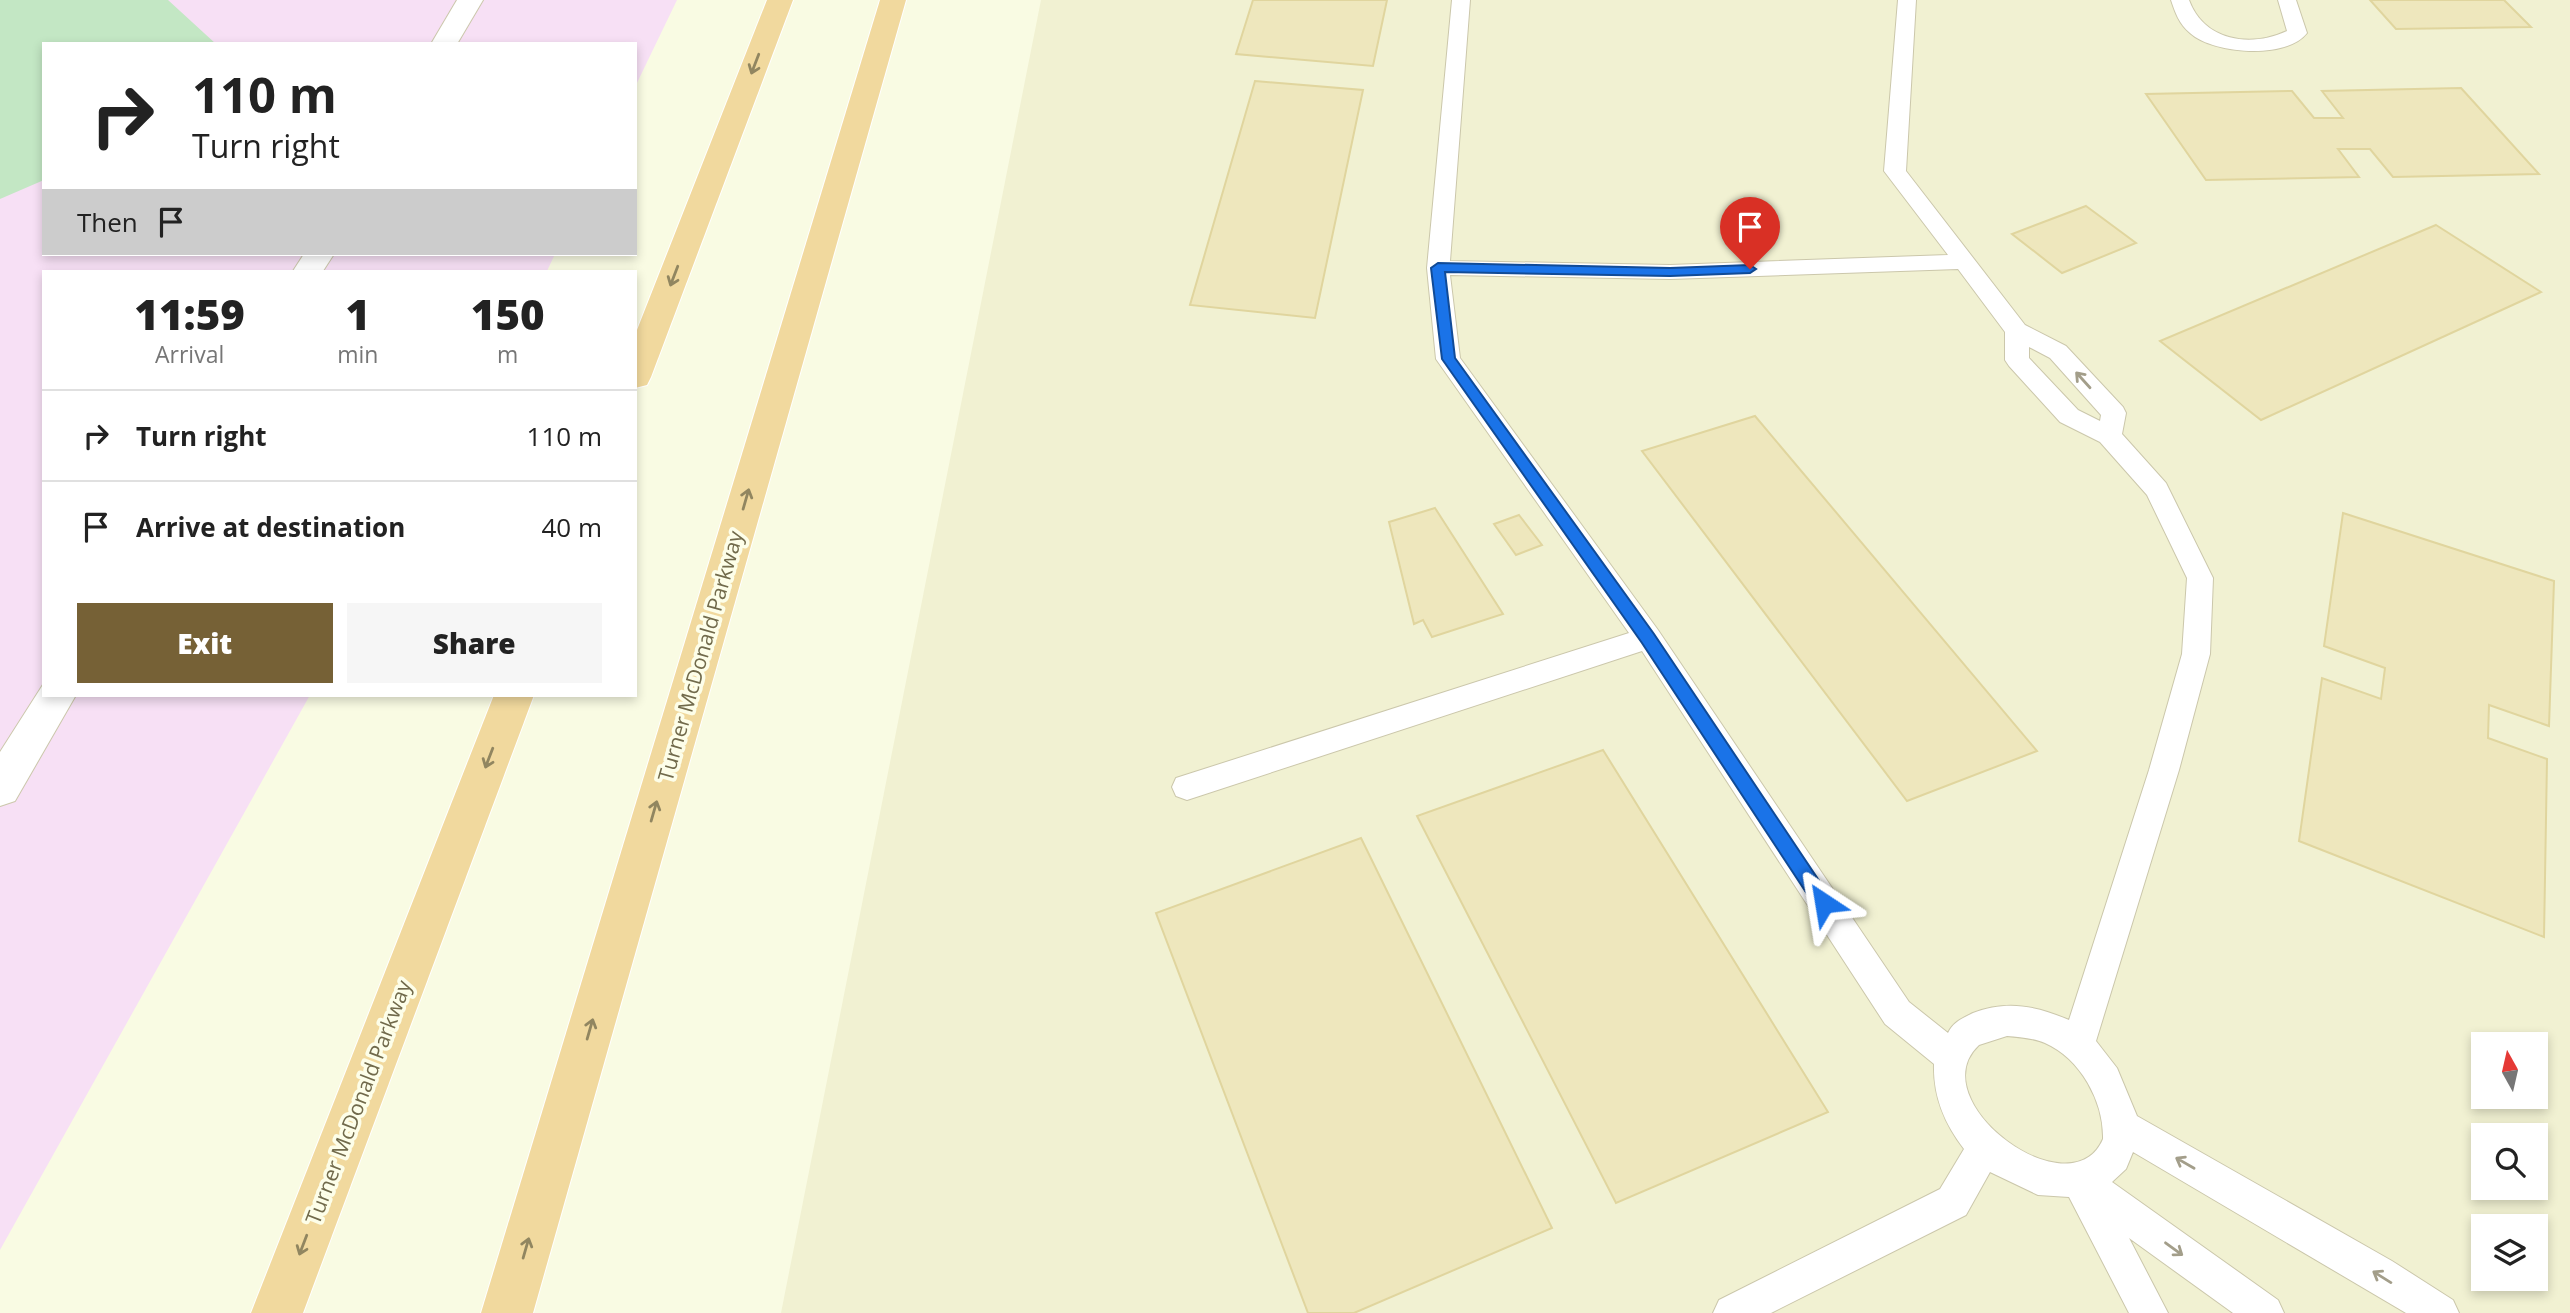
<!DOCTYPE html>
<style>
body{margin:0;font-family:"Open Sans",sans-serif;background:#f6f6f6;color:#222;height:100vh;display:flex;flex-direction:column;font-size:26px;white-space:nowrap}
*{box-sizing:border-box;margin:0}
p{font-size:23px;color:#767676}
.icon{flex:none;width:38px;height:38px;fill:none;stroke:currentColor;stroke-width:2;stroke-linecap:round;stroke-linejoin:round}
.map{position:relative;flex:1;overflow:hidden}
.details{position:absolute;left:42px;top:270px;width:595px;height:427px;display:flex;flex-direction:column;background:#fff;border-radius:0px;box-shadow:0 4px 10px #0003}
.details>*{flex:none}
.hud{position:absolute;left:42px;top:42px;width:595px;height:214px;border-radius:0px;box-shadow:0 4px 10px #0003;background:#fff;color:#222;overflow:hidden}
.needle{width:46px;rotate:352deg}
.buttons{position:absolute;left:2471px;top:1032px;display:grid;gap:14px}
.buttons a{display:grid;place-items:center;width:77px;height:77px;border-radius:0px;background:#fff;box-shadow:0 4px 10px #0003;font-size:35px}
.pin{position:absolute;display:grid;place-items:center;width:60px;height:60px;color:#fff;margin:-72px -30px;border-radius:50% 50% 50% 0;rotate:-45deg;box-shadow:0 0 7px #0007}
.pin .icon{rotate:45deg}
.me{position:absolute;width:77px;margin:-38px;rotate:327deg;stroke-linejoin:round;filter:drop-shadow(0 0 5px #0008)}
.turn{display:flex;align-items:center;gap:24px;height:147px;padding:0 35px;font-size:32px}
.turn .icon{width:91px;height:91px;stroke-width:2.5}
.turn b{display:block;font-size:49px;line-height:60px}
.then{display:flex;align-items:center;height:66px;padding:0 35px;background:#0003;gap:14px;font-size:26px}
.eta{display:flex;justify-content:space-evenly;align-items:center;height:119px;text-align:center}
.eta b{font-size:42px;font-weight:800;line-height:49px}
.action{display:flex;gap:14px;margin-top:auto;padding:14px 35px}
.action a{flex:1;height:80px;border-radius:0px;background:#766136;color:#fff;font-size:28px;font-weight:800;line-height:80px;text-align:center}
.action a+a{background:#f6f6f6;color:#222}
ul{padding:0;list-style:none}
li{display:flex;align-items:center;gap:21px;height:91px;padding:0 35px;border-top:2px solid #e0e0e0}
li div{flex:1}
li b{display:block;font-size:26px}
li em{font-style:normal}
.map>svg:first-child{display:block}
</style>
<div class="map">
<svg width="2570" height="1313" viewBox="0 0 2570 1313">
<rect width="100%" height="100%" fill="#f9fbe3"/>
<path fill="#f1f1d2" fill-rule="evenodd" d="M 1041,0 L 2570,0 L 2570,1313 L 781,1313 ZM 2483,1045 L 2536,1045 L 2536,1097 L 2483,1097 ZM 2483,1136 L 2536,1136 L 2536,1188 L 2483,1188 ZM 2483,1227 L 2536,1227 L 2536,1279 L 2483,1279 Z"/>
<polygon fill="#f7e0f5" points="0,0 677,0 635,87 635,44 44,44 44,254 555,254 547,271 44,271 44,695 310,695 0,1250"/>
<polygon fill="#c3e7c4" points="0,0 168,0 216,44 44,44 44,180 0,199"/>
<g fill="#eee7bd" stroke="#e0d59e" stroke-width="2">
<polygon points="1253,0 1387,0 1373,66 1236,54"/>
<polygon points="2370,0 2504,0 2531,27 2396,29"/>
<polygon points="1255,81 1363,90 1315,318 1190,305"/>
<polygon points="2461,88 2539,174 2393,177 2370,149 2338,149 2359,177 2206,180 2146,94 2292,91 2314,118 2343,118 2322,91"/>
<polygon points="2086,206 2136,243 2062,273 2012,234"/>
<polygon points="2436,225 2541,292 2261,420 2160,341"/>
<polygon points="1755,416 2037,751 1907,801 1642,451"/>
<polygon points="1435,508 1503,614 1432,637 1423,620 1414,624 1389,522"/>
<polygon points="2343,513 2554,581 2549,726 2489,705 2488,738 2547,759 2544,937 2299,841 2322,678 2381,699 2385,668 2324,646"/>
<polygon points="1519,515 1542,545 1516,555 1494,524"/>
<polygon points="1603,750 1828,1112 1616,1203 1417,816"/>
<polygon points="1361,838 1552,1228 1354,1313 1308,1313 1156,913"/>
</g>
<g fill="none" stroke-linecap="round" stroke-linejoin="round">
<defs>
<g id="lane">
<path d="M 1452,0 L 1470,0 L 1450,261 L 1670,265 L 1948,255 L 1884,171 L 1898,0 L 1916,0 L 1906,171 L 2025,325 L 2066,346 L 2123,407 L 2126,413 L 2122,434 L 2166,483 L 2213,578 L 2210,654 L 2179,770 L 2096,1041 L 2117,1068 L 2137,1116 L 2392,1261 L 2453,1300 L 2459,1313 L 2406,1313 L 2133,1152 L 2126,1169 L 2112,1182 L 2278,1300 L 2284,1313 L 2233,1313 L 2129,1238 L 2168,1313 L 2129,1313 L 2069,1197 L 2038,1195 L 1990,1172 L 1966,1215 L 1771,1313 L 1713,1313 L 1719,1300 L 1940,1189 L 1964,1149 C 1944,1123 1933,1096 1934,1064 L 1885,1024 L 1642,651 L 1187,800 L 1176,796 L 1172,787 L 1176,778 L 1629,633 L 1436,359 L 1427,268 ZM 1958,269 L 2005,332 L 2005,360 L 2009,366 L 2060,422 L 2100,442 L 2147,495 L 2187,578 L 2182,654 L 2149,770 L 2069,1020 C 2037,1006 2007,1000 1973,1013 C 1963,1018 1953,1022 1948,1033 L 1909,1002 L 1658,630 L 1460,358 L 1450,275 L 1670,279 ZM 2029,347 L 2050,358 L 2101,415 L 2100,421 L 2078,410 L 2029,358 ZM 2007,1036 C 2019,1037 2034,1038 2045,1043 C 2081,1059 2104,1102 2103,1139 C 2071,1213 1919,1101 1979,1045 Z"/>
<path d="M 2171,0 L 2189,0 C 2204,41 2250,48 2287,31 L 2278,0 L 2296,0 L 2307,33 C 2286,60 2213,54 2190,33 C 2179,24 2175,12 2171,0 Z"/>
</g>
<g id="street">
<polygon points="457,0 483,0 457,44 431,44"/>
<polygon points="304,254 334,254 323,271 293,271"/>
<polygon points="44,683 44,695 76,695 15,801 0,806 0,752"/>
</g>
<g id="highway">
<polygon points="767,0 793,0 651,377 647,385 635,388 635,335"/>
<polygon points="880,0 906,0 533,1313 481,1313"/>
<polygon points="494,695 534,695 303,1313 251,1313"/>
</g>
</defs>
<use href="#lane" stroke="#cbc7ab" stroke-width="2"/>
<use href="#street" stroke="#cbc7ab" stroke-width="2"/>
<use href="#highway" stroke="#fff" stroke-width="2"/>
<use href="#lane" fill="#fff" fill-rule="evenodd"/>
<use href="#street" fill="#fff" fill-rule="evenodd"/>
<use href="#highway" fill="#f1d99e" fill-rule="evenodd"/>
</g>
<defs><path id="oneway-shaft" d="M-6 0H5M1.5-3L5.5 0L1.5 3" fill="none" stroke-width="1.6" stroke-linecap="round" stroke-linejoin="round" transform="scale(1.75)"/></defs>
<g stroke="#918660">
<use href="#oneway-shaft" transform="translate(755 64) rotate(111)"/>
<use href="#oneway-shaft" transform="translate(674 276) rotate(111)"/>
<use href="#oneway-shaft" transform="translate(746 499) rotate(-74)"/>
<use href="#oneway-shaft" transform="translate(489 758) rotate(111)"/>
<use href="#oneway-shaft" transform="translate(654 811) rotate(-74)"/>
<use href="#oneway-shaft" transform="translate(590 1029) rotate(-74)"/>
<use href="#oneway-shaft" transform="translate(303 1245) rotate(111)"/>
<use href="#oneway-shaft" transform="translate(526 1248) rotate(-74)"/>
</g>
<g stroke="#a39e8a">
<use href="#oneway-shaft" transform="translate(2083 380) rotate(-132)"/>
<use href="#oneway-shaft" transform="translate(2185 1163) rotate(-150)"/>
<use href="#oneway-shaft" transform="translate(2174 1249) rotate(36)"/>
<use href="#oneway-shaft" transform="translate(2382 1277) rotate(-148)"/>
</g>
<polygon fill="#1a73e8" stroke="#114b97" stroke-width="2" points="1438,263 1670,268 1750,265 1756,269 1750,273 1670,276 1445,272 1455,358 1654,634 1830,897 1833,903 1830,909 1817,909 1642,643 1442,359 1431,268"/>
<g text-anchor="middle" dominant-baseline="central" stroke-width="7" stroke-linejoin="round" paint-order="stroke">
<g font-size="21" fill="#716a4b" stroke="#fdfee9">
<text transform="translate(700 656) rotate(-74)">Turner McDonald Parkway</text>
<text transform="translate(358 1102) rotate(-69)">Turner McDonald Parkway</text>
</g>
</g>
</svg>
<div class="buttons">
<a><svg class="needle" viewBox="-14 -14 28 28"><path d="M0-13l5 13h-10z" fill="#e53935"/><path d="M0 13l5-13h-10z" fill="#767676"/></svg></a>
<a><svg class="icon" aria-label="search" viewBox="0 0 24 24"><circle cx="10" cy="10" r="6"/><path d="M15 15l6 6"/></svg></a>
<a><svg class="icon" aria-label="layers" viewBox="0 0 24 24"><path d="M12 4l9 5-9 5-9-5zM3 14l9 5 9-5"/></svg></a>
</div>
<div class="pin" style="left:1750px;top:269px;background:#d93025"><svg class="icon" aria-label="arrive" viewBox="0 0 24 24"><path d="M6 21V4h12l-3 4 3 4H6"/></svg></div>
<svg class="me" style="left:1824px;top:903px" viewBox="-20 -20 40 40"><path d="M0-17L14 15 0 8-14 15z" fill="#1a73e8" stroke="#fff" stroke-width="4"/></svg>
<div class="hud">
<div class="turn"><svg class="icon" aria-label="right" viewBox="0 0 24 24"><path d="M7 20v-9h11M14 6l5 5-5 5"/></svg><div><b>110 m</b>Turn right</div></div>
<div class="then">Then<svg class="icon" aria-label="arrive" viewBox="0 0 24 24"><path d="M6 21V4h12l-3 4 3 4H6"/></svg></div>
</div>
<section class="details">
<div class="eta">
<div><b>11:59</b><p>Arrival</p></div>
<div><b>1</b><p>min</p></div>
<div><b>150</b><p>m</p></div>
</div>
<ul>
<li><svg class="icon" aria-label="right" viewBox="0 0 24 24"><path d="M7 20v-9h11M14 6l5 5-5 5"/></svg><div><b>Turn right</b></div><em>110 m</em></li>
<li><svg class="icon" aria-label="arrive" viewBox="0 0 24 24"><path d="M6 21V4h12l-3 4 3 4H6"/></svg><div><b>Arrive at destination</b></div><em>40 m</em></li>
</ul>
<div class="action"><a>Exit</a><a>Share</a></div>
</section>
</div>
